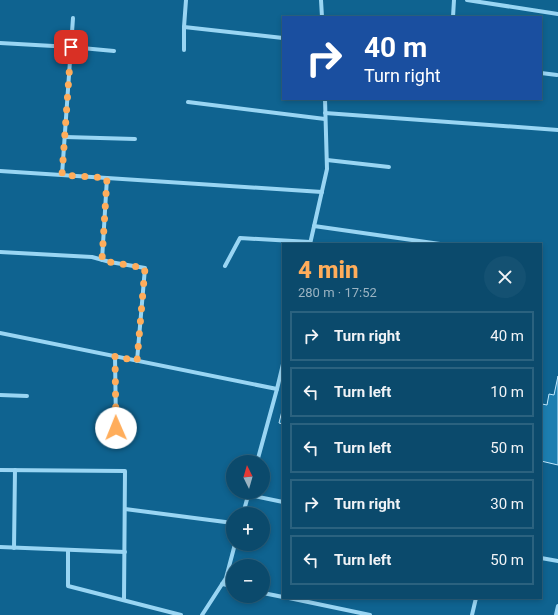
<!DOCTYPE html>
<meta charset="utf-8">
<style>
body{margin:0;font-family:Roboto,sans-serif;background:#145172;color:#f1f3f6;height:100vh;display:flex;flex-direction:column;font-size:15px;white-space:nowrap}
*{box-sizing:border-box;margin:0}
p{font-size:13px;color:#9ab3c2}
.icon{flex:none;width:22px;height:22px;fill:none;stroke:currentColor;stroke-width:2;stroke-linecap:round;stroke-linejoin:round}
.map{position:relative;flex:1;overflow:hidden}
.drawer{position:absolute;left:282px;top:243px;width:260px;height:356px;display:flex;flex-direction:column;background:#0b4a6c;border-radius:0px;box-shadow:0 2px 6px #0003,0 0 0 1px #2b627f}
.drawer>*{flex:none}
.banner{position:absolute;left:282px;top:16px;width:260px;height:84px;border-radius:0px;box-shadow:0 2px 6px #0003,0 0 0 1px #2b627f;background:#1a4fa0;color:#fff;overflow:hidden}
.needle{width:26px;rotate:355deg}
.tools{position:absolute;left:226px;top:455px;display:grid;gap:8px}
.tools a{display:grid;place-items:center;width:44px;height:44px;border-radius:50%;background:#0b4a6c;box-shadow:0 2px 6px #0003,0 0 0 1px #2b627f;font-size:20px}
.pin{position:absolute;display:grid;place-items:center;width:34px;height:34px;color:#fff;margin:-17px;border-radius:8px;box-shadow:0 2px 6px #0006}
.me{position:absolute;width:44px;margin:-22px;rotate:359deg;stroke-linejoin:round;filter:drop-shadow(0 0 3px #0008)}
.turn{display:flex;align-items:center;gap:14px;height:84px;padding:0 16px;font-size:18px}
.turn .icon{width:52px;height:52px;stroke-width:2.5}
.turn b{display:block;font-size:28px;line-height:34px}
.round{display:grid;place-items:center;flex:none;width:42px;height:42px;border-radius:21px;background:#145172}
.headline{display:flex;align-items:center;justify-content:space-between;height:68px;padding:0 16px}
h1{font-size:24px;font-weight:800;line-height:30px;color:#ffad5b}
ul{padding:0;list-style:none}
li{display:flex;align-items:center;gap:12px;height:50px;margin:0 8px 6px;padding:0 8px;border:2px solid #2b627f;border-radius:0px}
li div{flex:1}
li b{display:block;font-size:15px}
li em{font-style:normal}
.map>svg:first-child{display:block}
</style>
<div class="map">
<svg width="558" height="615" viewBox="0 0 558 615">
<rect width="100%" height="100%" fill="#0f6390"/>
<g fill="#1c7eb0" stroke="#c1e9fe">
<polygon points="558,376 558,465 541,461 541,408 542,404 547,405 549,394 554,395"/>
<polygon points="283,407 283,424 279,423"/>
</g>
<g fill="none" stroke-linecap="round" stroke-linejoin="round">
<g stroke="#99d5f3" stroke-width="4">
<polyline points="321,0 322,17"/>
<polyline points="467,0 558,14"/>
<polyline points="453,17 454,0"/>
<polyline points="184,27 283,38"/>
<polyline points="0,43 71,47 114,51"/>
<polyline points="184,50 184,27 186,0"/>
<polyline points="541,73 557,75"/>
<polyline points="188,102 325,119"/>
<polyline points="325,113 558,130"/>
<polyline points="65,137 135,139"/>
<polyline points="327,160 389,167"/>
<polyline points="0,171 322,192"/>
<polyline points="62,175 73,18"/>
<polyline points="314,226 440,244"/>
<polyline points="310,244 327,169 325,99"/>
<polyline points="0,252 92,257 110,262 145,268 137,361"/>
<polyline points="102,260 107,178"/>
<polyline points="225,266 240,238 310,242"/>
<polyline points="0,333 277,389"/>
<polyline points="115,356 116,427"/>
<polyline points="0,395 27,396"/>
<polyline points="257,462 277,389 283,364"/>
<polyline points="0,470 125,471 124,600"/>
<polyline points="249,495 283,502"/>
<polyline points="125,509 233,523"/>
<polyline points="243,514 249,492"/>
<polyline points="0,547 125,552"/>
<polyline points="14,548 15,470"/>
<polyline points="68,550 68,586 181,615"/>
<polyline points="541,558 558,561"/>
<polyline points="222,584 233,586"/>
<polyline points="263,593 283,597"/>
<polyline points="289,598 370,615"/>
<polyline points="202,615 226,578 235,544"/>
<polyline points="472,615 476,598"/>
<polyline points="556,615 558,606"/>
</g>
</g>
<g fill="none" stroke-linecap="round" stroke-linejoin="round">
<polyline stroke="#ffad5b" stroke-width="7" stroke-dasharray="0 12.6" points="71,47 62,175 107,178 102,260 110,262 145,268 137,361 115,356 116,428"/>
</g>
</svg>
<div class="tools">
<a><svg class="needle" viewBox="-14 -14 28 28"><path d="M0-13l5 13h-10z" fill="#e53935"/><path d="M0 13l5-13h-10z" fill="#9ab3c2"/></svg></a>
<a>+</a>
<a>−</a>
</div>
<div class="pin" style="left:71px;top:47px;background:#d93025"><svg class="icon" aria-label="arrive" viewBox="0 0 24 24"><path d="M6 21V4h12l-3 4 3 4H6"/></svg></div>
<svg class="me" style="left:116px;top:428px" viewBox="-20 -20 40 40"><circle r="19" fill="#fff"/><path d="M0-13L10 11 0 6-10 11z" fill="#ffad5b"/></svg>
<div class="banner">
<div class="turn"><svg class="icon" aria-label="right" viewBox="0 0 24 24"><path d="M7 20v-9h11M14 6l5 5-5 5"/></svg><div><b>40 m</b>Turn right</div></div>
</div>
<section class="drawer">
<div class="headline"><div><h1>4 min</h1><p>280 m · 17:52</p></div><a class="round"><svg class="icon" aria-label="close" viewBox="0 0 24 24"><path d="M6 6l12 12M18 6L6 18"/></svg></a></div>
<ul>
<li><svg class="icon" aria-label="right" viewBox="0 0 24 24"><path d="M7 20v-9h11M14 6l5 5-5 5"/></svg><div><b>Turn right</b></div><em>40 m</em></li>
<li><svg class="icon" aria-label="left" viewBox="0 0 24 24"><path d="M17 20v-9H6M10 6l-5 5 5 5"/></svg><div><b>Turn left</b></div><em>10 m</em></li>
<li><svg class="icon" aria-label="left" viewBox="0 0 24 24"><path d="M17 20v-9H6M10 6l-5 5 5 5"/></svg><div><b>Turn left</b></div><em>50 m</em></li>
<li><svg class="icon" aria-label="right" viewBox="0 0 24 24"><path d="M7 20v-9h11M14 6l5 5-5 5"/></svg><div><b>Turn right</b></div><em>30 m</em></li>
<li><svg class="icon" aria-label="left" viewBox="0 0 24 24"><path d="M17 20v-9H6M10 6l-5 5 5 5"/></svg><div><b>Turn left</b></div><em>50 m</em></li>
</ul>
</section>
</div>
